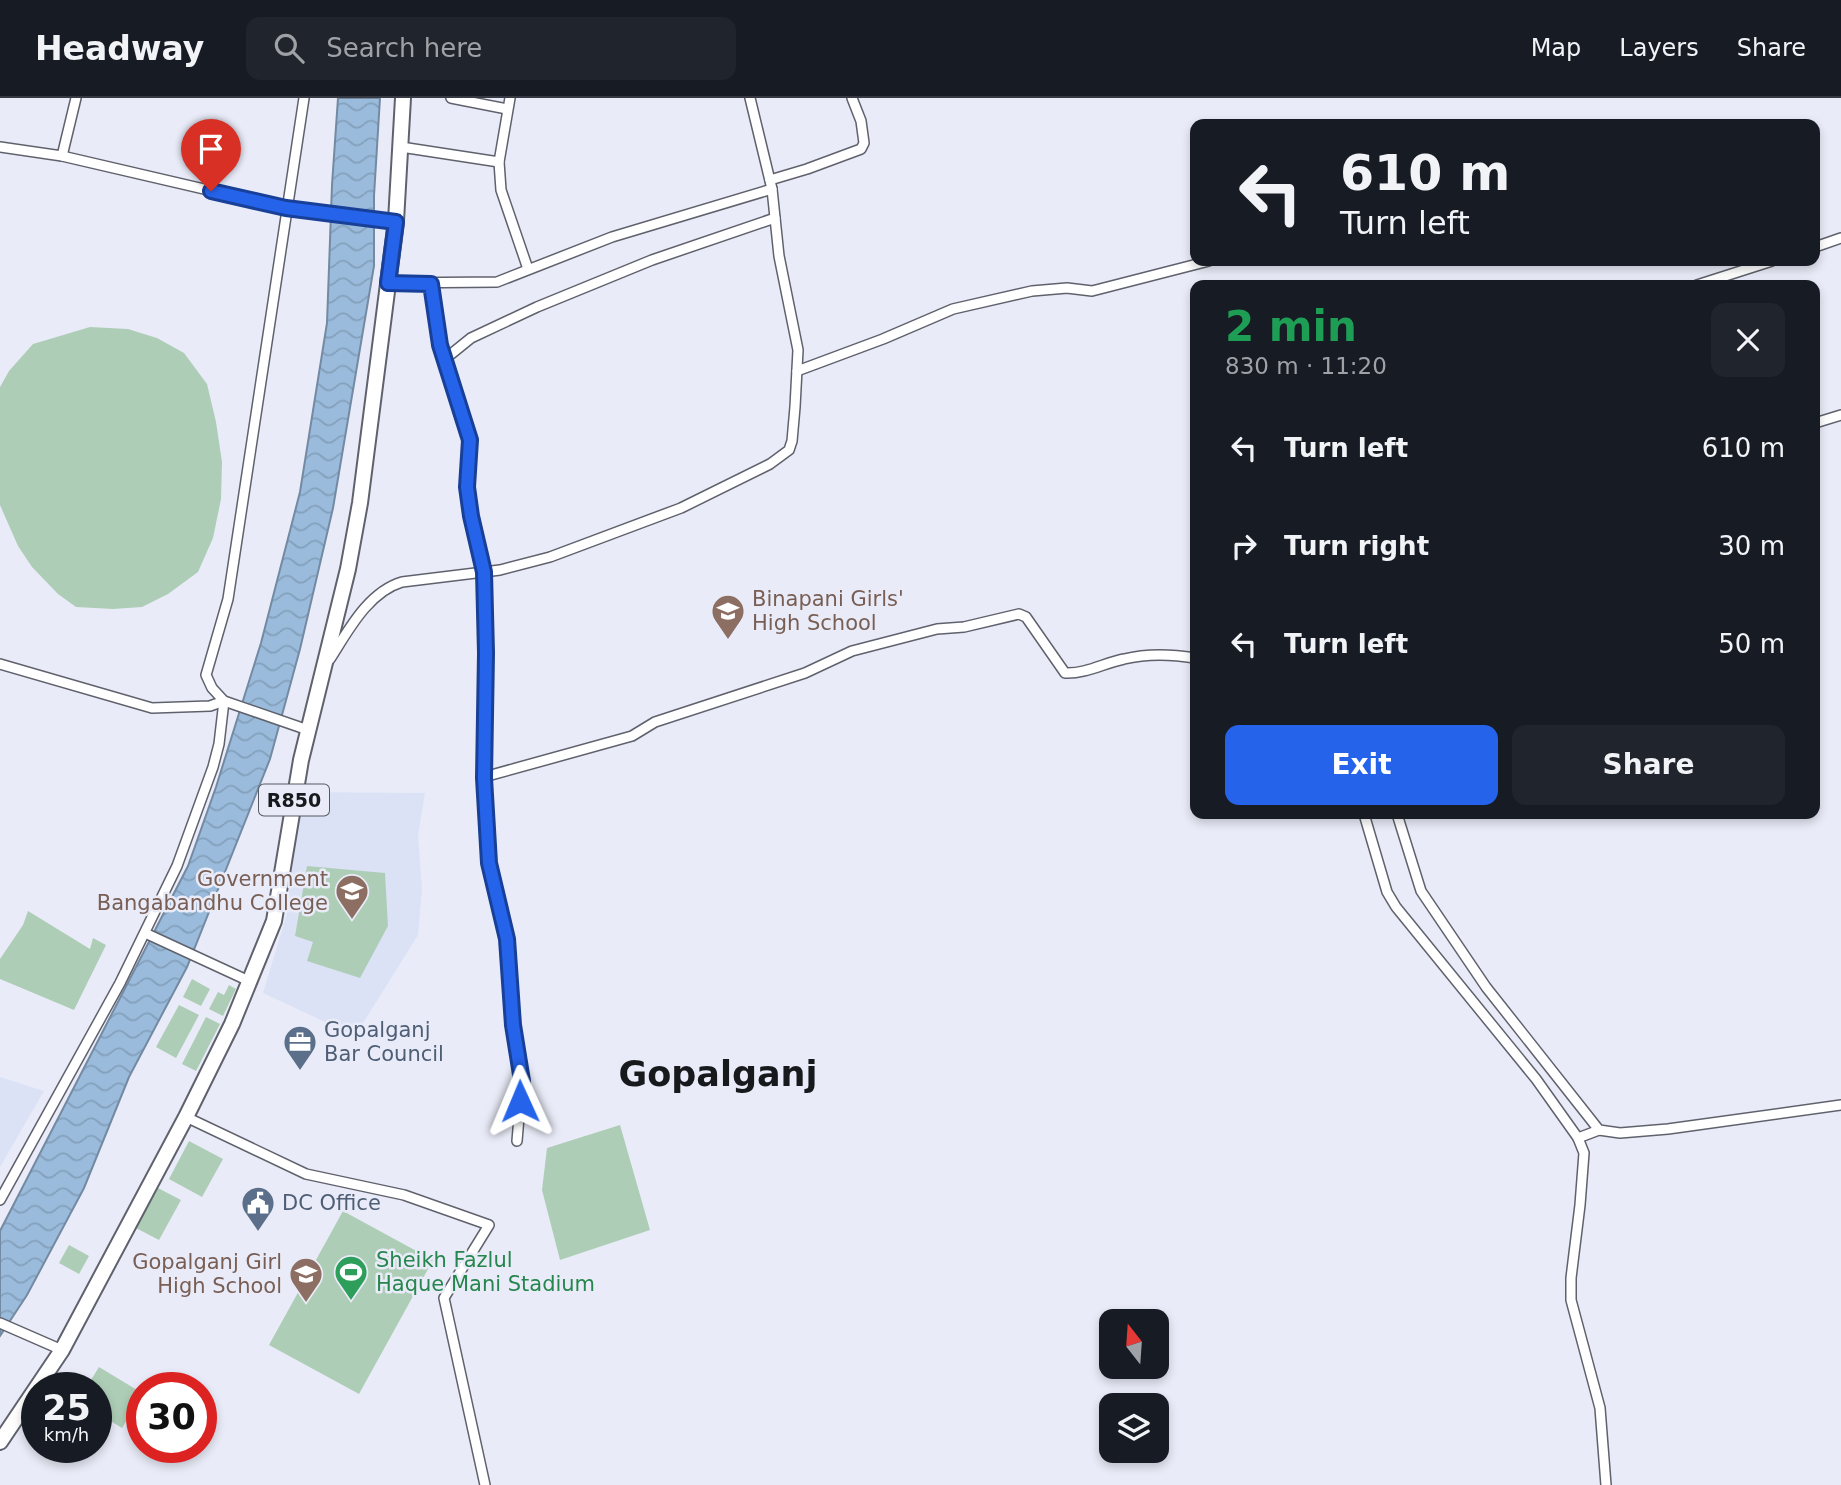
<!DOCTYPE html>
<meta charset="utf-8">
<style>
body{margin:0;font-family:"DejaVu Sans",sans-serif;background:#20242c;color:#f1f3f6;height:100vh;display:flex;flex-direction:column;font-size:26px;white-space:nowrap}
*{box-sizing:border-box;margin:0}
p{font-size:23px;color:#9ea1a6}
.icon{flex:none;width:38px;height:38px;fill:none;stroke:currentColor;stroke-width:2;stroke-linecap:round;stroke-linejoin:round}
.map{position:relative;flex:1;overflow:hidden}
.panel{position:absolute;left:1190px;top:182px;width:630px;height:539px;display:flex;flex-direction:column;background:#171b24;border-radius:14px;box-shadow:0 4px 10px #0003}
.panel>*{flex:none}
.guide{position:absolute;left:1190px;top:21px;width:630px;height:147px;border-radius:14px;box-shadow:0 4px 10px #0003;background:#171b24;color:#f1f3f6;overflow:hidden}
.needle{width:46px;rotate:343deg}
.tools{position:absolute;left:1099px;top:1211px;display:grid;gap:14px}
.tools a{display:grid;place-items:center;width:70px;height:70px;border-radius:14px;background:#171b24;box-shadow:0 4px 10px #0003;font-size:35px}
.speed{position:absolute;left:21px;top:1274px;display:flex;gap:14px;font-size:35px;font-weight:700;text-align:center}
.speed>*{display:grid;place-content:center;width:91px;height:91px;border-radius:50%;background:#171b24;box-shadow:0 4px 10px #0003;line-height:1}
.speed small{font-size:18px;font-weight:400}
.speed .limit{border:10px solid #d22;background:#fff;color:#111}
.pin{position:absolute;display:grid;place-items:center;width:60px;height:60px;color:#fff;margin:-72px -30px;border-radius:50% 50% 50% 0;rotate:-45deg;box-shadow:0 0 7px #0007}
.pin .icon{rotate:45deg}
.me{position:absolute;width:77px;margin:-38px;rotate:359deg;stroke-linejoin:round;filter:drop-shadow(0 0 5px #0008)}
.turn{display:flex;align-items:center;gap:24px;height:147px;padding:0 35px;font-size:32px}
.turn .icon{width:91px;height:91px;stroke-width:2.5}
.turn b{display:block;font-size:49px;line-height:60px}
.round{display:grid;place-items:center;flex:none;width:74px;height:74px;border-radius:14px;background:#20242c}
.head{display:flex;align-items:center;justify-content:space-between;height:119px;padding:0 35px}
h1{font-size:42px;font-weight:700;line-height:52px;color:#1e9e55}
.primary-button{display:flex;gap:14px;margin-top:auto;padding:14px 35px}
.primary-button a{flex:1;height:80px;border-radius:14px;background:#2563eb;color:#fff;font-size:28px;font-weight:700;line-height:80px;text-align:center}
.primary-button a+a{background:#20242c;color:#f1f3f6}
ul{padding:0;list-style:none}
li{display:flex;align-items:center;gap:21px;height:98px;padding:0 35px}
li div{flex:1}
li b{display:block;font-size:26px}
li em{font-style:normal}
header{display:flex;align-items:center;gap:42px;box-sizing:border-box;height:98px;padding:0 35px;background:#171b24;border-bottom:2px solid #363941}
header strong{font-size:33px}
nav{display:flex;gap:38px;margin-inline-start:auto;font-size:24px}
.search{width:490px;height:63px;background:#20242c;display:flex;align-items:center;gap:18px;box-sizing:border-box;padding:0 24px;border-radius:14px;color:#9ea1a6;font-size:26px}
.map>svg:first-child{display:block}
</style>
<header>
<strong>Headway</strong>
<div class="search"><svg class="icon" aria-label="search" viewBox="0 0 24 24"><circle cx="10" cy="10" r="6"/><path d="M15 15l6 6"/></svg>Search here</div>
<nav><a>Map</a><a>Layers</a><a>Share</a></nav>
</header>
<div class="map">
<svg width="1841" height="1387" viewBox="0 0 1841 1387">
<defs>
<pattern id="water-waves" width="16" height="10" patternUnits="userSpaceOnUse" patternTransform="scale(1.75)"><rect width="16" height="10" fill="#9abbdb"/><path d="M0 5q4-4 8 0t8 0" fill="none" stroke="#84a0bc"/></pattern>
</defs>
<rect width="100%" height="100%" fill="#e9ecf8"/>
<g fill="#dce2f5">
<polygon points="300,694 425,695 418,737 422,791 418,837 355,938 263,895 289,809 289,757"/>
<polygon points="0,979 44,993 0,1069"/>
</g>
<g fill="#aecdb6">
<polygon points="90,229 128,231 157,240 184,255 207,286 216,324 222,364 221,401 213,440 198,474 168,496 142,509 113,511 76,509 58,496 32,469 18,448 0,407 0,289 9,273 33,246"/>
<polygon points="307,768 385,775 388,828 360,880 307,863 313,844 295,838"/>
<polygon points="28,813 90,851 93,840 106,847 74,912 0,881 0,861 23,827"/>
<polygon points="192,881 210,891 201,908 183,899"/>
<polygon points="229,887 236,891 223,918 209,911 218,894 224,897"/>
<polygon points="179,907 199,917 176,960 156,949"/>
<polygon points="206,919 220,926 196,973 182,966"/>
<polygon points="620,1027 650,1132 560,1162 542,1092 547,1050"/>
<polygon points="189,1043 223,1061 202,1099 169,1081"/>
<polygon points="156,1089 181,1102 159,1142 134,1129"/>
<polygon points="343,1113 433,1162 359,1296 269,1247"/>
<polygon points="69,1147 89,1158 79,1176 59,1165"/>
<polygon points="99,1269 142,1295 122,1330 96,1314 96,1290 86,1290"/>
</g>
<polygon fill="url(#water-waves)" stroke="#738aa2" stroke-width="2" points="338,0 380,0 374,98 374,168 333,410 300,551 270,661 187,869 129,979 84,1090 27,1197 0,1238 0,1133 188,768 216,689 261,545 300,394 327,225 332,87"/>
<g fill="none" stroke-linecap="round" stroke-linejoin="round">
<defs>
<g id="minor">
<polyline points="304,0 228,501 206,577 212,590 224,603 308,632"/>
<polyline points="451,0 507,11"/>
<polyline points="510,0 499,64 501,92 528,171"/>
<polyline points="0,49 62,58 286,110 396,123"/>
<polyline points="401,49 499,64"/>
<polyline points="62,58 76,0"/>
<polyline points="770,82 807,71 861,51 864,45 861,23 852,0"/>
<polyline points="1815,149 1841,140"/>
<polyline points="389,185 497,184 612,139 772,91"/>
<polyline points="431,186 440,247 470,342 468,389 471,418 484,474 487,555 484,679 489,765 507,841 513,927 522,983 517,1043"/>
<polyline points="1697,187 1772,163"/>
<polyline points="445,261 471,240 537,209 652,162 775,120"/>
<polyline points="797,273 883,241 953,211 1032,193 1067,190 1092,193 1209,163"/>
<polyline points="1815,325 1841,317"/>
<path d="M 330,561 C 348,533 368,494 402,484 L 500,472 L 550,459 L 681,410 L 770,366 L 789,352 L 792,343 L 795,309 L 798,252 L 779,158 L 772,91 L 750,0"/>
<polyline points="0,566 152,610 210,608 224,603"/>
<path d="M 484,679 L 632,638 L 655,624 L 805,575 L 852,553 L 937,531 L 964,529 L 1019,516 L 1026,519 L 1065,575 C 1086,576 1104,565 1124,561 C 1148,555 1171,556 1195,560"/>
<polyline points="1364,716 1387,794 1396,809 1536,981 1578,1040 1584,1055 1580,1107 1571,1180 1571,1202 1600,1310 1606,1387"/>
<polyline points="1397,716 1421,793 1486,889 1599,1032 1620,1035 1668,1031 1841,1007"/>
<polyline points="145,835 249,883"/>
<polyline points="186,1019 306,1076 404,1097 489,1127 444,1200 485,1387"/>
<polyline points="1578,1040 1599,1032"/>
<polyline points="0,1102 120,885 177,768 213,669 219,646 224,603"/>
<polyline points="0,1225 62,1252"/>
</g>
<polyline id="primary" points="0,1344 62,1252 186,1019 232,926 274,823 301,662 348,471 360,405 396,123 403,0"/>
</defs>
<use href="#minor" stroke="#5f626c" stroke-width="12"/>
<use href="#primary" stroke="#5f626c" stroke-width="18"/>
<use href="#minor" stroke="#fff" stroke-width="9"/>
<use href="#primary" stroke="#fff" stroke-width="14"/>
</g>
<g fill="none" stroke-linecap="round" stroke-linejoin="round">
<defs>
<polyline id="route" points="211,93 286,110 396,124 388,185 431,186 440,247 470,342 467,389 471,418 484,474 486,555 484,680 489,765 507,841 513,927 522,983 520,1003"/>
</defs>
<use href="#route" stroke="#184099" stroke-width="18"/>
<use href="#route" stroke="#2563eb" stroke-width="12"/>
</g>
<defs>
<symbol id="school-pin" viewBox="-11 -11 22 30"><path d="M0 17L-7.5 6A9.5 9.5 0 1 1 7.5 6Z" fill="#8d6e63" stroke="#e9ecf8"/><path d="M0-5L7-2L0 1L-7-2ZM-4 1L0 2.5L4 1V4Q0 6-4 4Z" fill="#fff"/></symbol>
<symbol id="university-pin" viewBox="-11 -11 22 30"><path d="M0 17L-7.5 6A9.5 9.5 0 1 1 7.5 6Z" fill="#8d6e63" stroke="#e9ecf8"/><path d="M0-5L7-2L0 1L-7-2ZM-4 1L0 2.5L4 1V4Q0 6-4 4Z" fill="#fff"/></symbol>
<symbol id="office-pin" viewBox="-11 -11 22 30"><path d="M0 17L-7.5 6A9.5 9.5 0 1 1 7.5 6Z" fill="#5c6f8a" stroke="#e9ecf8"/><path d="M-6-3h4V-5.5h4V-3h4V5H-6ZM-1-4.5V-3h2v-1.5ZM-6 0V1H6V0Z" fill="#fff"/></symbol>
<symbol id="civic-pin" viewBox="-11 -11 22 30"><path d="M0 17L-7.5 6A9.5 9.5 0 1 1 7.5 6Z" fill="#5c6f8a" stroke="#e9ecf8"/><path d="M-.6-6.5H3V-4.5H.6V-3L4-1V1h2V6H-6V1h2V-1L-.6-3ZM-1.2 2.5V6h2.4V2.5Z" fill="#fff"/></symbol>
<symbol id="stadium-pin" viewBox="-11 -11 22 30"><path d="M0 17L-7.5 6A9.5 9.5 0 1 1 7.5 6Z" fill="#2e9e5b" stroke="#e9ecf8"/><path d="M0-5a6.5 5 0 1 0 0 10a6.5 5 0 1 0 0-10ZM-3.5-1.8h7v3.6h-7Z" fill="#fff"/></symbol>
</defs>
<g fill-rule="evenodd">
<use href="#school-pin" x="709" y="494" width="38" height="52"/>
<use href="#university-pin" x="333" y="774" width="38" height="52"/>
<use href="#office-pin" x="281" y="925" width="38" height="52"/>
<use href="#civic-pin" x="239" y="1086" width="38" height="52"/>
<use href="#stadium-pin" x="332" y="1155" width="38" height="52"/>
<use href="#school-pin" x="287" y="1157" width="38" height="52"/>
</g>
<g text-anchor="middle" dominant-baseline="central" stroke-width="5" stroke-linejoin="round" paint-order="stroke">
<rect fill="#e9ecf8" stroke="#56585f" stroke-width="2" x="259" y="686.5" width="70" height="31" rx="5"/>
<g font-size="19" font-weight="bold" fill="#17191d">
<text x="294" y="702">R850</text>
</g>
<g font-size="21" fill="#785e54" stroke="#e9ecf8" text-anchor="end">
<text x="752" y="501" text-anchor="start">Binapani Girls'<tspan x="752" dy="24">High School</tspan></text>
<text x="328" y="781">Government<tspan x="328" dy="24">Bangabandhu College</tspan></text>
<text x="282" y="1164">Gopalganj Girl<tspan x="282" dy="24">High School</tspan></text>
</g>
<g font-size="21" fill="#4e5e75" stroke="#e9ecf8" text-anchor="start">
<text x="324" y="932">Gopalganj<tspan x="324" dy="24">Bar Council</tspan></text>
<text x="282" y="1105">DC Office</text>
</g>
<g font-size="21" fill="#27864d" stroke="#e9ecf8" text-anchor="start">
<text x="376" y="1162">Sheikh Fazlul<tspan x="376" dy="24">Haque Mani Stadium</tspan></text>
</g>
<g font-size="35" font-weight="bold" fill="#17191d" stroke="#e9ecf8">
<text x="718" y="976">Gopalganj</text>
</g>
</g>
</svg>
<div class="tools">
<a><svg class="needle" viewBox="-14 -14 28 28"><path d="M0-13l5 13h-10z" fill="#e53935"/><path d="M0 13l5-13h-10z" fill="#9ea1a6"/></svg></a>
<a><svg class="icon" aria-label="layers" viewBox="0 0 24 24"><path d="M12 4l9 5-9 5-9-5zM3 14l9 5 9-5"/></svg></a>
</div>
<div class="speed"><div>25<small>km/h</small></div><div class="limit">30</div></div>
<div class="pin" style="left:211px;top:93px;background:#d93025"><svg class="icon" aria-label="arrive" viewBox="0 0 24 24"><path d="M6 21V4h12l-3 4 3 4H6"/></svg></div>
<svg class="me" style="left:520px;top:1003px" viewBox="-20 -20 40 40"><path d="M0-17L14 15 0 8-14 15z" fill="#2563eb" stroke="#fff" stroke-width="4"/></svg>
<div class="guide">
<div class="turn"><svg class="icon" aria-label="left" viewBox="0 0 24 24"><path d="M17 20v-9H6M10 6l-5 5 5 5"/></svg><div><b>610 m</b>Turn left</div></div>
</div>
<section class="panel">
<div class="head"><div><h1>2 min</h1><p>830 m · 11:20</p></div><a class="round"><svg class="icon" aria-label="close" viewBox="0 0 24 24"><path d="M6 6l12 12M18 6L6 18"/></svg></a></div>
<ul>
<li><svg class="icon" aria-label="left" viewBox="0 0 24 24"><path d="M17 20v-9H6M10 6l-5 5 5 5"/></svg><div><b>Turn left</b></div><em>610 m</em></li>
<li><svg class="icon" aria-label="right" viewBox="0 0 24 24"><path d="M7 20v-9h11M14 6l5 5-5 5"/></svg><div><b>Turn right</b></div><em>30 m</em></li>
<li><svg class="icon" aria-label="left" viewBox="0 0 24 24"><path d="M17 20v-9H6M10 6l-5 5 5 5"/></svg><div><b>Turn left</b></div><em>50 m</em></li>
</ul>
<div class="primary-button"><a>Exit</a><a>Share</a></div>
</section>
</div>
